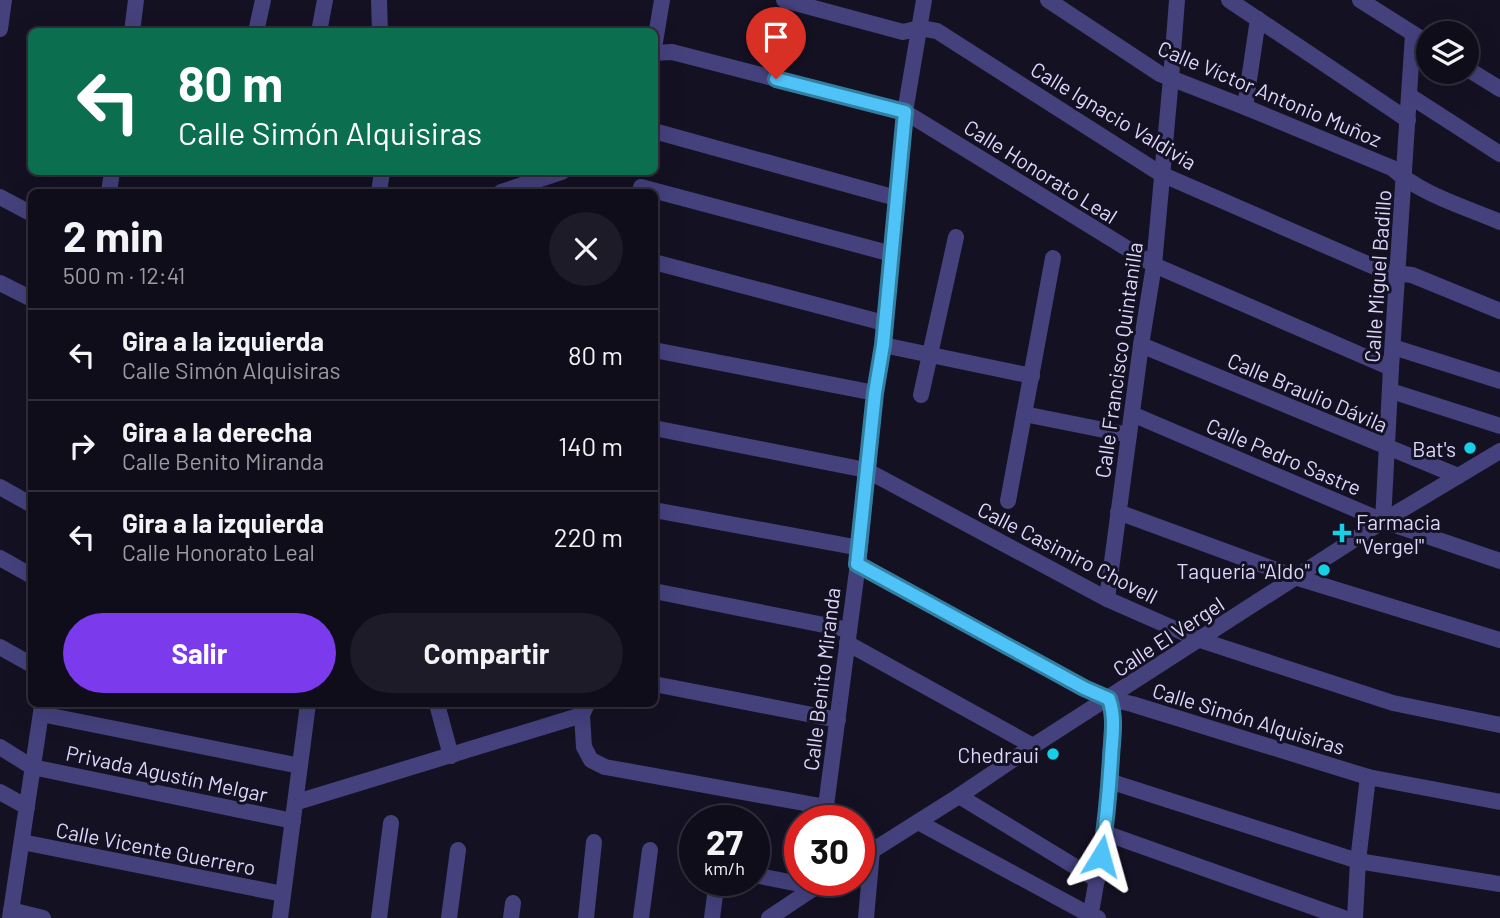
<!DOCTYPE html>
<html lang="es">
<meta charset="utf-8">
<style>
body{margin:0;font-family:Barlow,sans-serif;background:#1d1b27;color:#f1f3f6;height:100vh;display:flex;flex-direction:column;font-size:26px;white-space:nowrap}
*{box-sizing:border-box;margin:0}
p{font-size:23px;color:#9b9ca2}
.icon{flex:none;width:38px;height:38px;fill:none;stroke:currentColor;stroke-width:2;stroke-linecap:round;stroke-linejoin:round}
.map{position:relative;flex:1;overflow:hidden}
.drawer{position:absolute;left:28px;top:189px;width:630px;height:518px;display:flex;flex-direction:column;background:#0f0d1a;border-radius:10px;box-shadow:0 7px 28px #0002,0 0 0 2px #2f2d39}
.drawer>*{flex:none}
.guide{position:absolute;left:28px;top:28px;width:630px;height:147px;border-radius:10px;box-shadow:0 7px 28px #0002,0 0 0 2px #2f2d39;background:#0b6e4f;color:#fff;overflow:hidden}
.buttons{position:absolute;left:1416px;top:21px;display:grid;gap:14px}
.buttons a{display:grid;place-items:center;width:63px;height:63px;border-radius:50%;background:#0f0d1a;box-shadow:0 7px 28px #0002,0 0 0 2px #2f2d39;font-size:35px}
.speed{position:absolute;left:679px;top:805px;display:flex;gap:14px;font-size:35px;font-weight:700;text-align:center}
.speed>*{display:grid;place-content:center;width:91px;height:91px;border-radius:50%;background:#0f0d1a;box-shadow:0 7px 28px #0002,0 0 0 2px #2f2d39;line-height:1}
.speed small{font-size:18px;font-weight:400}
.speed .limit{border:10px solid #d22;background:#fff;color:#111}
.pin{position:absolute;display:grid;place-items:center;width:60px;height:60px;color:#fff;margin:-72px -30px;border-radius:50% 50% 50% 0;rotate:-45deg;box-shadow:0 0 7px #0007}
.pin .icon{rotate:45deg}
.me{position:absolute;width:77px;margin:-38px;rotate:8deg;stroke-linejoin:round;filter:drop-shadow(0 0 5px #0008)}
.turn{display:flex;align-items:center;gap:24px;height:147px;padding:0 35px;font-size:32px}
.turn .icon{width:91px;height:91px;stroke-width:2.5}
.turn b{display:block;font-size:49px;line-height:60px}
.round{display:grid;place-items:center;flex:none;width:74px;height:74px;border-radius:37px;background:#1d1b27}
.head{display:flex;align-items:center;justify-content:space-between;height:119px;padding:0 35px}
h1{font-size:42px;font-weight:700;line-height:52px}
.primary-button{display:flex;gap:14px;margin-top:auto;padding:14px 35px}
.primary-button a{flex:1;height:80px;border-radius:42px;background:#7c3aed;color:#fff;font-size:28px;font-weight:700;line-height:80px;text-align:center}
.primary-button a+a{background:#1d1b27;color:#f1f3f6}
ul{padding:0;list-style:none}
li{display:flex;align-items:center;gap:21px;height:91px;padding:0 35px;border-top:2px solid #2f2d39}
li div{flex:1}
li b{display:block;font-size:26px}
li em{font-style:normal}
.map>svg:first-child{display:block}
</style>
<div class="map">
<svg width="1500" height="918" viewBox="0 0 1500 918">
<rect width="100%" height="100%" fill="#141123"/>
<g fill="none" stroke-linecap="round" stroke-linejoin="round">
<g stroke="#44417d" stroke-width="16">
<polyline points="379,0 380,32"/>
<polyline points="784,0 903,32 920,28 937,31 1161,174 1386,272 1412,275 1500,311"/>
<path d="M 1048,0 L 1160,74 L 1245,107 L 1392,168 C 1422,195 1463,206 1500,222"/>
<polyline points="1229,0 1408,120"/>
<polyline points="1360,0 1428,43"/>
<polyline points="0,29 4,0"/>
<polyline points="132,32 136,0"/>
<polyline points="256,32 263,0"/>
<polyline points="319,32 325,0"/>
<polyline points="654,48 662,0"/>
<polyline points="654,53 672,52 905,112 1154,265 1391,368"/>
<polyline points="1466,68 1500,89"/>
<polyline points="1410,96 1500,154"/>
<polyline points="1245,107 1258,19"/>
<polyline points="654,131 896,198"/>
<polyline points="641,187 892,254"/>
<polyline points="109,192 112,172"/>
<polyline points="379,192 382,172"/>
<polyline points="501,192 562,172"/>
<polyline points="0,197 32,214"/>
<polyline points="654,262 884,323"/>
<polyline points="0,283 32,299"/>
<polyline points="883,345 1032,376"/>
<polyline points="1141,345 1458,476"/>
<polyline points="1393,347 1500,381"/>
<polyline points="654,350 875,393"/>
<polyline points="1391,391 1500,426"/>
<polyline points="921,395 956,237"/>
<polyline points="1024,414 1129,435"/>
<polyline points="1132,414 1383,521 1500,561"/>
<polyline points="654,428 866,470 1107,599 1200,640 1393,703 1500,725"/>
<polyline points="0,487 32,505"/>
<polyline points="1008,501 1053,258"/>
<polyline points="654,510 860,548"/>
<polyline points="1118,512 1298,578 1500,640"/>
<polyline points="1383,521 1391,368 1413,34"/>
<polyline points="0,558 32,576"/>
<polyline points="857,564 1084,688 1109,699 1132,704 1368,777 1500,802"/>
<polyline points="654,591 849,630"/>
<polyline points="1107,599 1141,345 1154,265 1171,78 1177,0"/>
<polyline points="847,643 1033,746"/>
<polyline points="0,647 32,665"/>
<polyline points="654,684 838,720"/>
<polyline points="587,704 582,715 584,747 591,760 605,767 826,807"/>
<polyline points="438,708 451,756"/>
<polyline points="41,714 300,766"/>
<polyline points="0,747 32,767 293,821"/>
<polyline points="1109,781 1358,861 1500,884"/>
<polyline points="0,792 27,807"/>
<polyline points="959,796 1097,880"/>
<polyline points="297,802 582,715"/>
<polyline points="824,821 860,548 875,393 883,345 905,112 924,0"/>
<polyline points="918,822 1090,915 1098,918"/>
<polyline points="1105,833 1344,918"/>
<polyline points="22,842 283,894"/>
<polyline points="859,859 959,796 1033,746 1383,521 1500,451"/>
<polyline points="754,875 815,887"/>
<polyline points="11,910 43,918"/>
<polyline points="10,918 42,706"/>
<polyline points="280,918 308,704"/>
<polyline points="379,918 391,823"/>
<polyline points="449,918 458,850"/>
<polyline points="511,918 513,903"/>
<polyline points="586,918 594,842"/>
<polyline points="641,918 650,850"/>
<polyline points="712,918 717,880"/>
<polyline points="769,918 826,880"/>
<polyline points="866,918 872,851"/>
<polyline points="1090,918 1105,833 1109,781 1113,711 1109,699"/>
<polyline points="1355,918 1358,861 1368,777"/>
</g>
</g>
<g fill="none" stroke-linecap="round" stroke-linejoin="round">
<defs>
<path id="route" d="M 776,79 L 905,112 L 883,345 L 875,393 L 857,564 L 1084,688 L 1109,699 C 1116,718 1112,738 1111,758 C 1109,791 1106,824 1101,856"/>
</defs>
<use href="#route" stroke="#337fa1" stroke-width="18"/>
<use href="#route" stroke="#4fc3f7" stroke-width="12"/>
</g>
<g fill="#17cfe7" stroke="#141123" stroke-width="2.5">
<circle cx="1470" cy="448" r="7"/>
<path d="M1338.5 522.5h7v7h7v7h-7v7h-7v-7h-7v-7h7z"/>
<circle cx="1324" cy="570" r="7"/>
<circle cx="1053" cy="754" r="7"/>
</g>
<g text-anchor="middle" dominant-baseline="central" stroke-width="6" stroke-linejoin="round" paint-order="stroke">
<g font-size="21" fill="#dcd7fb" stroke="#141123">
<text transform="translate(1270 93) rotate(23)">Calle Víctor Antonio Muñoz</text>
<text transform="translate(1114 115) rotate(31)">Calle Ignacio Valdivia</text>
<text transform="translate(1041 171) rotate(32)">Calle Honorato Leal</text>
<text transform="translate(1377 276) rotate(-86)">Calle Miguel Badillo</text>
<text transform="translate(1118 360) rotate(-82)">Calle Francisco Quintanilla</text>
<text transform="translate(1308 392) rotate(23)">Calle Braulio Dávila</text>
<text transform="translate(1284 456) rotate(23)">Calle Pedro Sastre</text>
<text transform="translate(1068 552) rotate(27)">Calle Casimiro Chovell</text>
<text transform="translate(1168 636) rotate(-33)">Calle El Vergel</text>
<text transform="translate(821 679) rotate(-83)">Calle Benito Miranda</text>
<text transform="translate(1249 718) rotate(17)">Calle Simón Alquisiras</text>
<text transform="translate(167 773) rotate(12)">Privada Agustín Melgar</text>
<text transform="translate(156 848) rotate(11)">Calle Vicente Guerrero</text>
</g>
<g font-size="21" fill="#dcd7fb" stroke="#141123" text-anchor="end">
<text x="1456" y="448">Bat's</text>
<text x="1356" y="521" text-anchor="start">Farmacia<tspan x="1356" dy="24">"Vergel"</tspan></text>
<text x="1310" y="570">Taquería "Aldo"</text>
<text x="1039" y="754">Chedraui</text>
</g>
</g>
</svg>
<div class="buttons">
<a><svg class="icon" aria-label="layers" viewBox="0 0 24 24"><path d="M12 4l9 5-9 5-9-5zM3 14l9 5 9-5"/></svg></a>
</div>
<div class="speed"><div>27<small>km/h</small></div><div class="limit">30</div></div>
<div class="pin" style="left:776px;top:79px;background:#d93025"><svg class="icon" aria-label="arrive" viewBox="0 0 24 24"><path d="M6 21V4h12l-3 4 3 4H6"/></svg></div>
<svg class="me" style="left:1101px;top:856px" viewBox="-20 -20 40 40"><path d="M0-17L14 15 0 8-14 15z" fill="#4fc3f7" stroke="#fff" stroke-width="4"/></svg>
<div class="guide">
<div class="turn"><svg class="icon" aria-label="left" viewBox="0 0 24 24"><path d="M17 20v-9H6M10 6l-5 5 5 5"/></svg><div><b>80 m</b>Calle Simón Alquisiras</div></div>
</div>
<section class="drawer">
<div class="head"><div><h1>2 min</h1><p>500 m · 12:41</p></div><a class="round"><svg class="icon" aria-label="close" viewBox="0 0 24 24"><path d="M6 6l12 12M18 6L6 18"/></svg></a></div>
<ul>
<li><svg class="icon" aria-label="left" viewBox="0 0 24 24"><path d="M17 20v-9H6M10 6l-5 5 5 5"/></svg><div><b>Gira a la izquierda</b><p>Calle Simón Alquisiras</p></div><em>80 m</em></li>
<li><svg class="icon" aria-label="right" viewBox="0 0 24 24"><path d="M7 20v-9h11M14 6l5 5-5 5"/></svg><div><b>Gira a la derecha</b><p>Calle Benito Miranda</p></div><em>140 m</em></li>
<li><svg class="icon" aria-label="left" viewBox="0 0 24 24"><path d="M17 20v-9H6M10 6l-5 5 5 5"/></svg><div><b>Gira a la izquierda</b><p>Calle Honorato Leal</p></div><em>220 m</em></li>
</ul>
<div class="primary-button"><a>Salir</a><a>Compartir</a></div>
</section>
</div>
